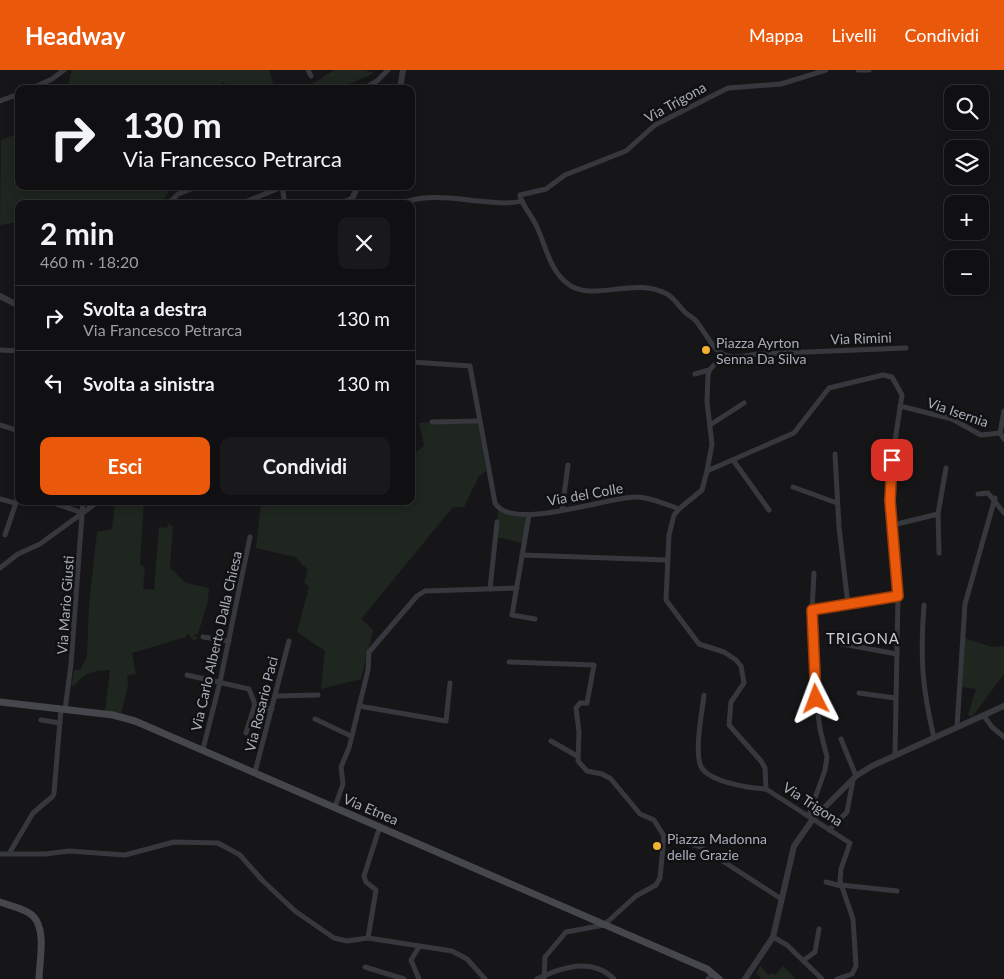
<!DOCTYPE html>
<html lang="it">
<meta charset="utf-8">
<style>
body{margin:0;font-family:Lato,sans-serif;background:#19191b;color:#f1f3f6;height:100vh;display:flex;flex-direction:column;font-size:19px;white-space:nowrap}
*{box-sizing:border-box;margin:0}
p{font-size:16px;color:#9c9d9f}
.icon{flex:none;width:28px;height:28px;fill:none;stroke:currentColor;stroke-width:2;stroke-linecap:round;stroke-linejoin:round}
.map{position:relative;flex:1;overflow:hidden}
.details{position:absolute;left:15px;top:130px;width:400px;height:305px;display:flex;flex-direction:column;background:#101012;border-radius:10px;box-shadow:0 2px 12px #0003,0 0 0 1px #303032}
.details>*{flex:none}
.top-card{position:absolute;left:15px;top:15px;width:400px;height:105px;border-radius:10px;box-shadow:0 2px 12px #0003,0 0 0 1px #303032;background:#101012;color:#f1f3f6;overflow:hidden}
.buttons{position:absolute;left:944px;top:15px;display:grid;gap:10px}
.buttons a{display:grid;place-items:center;width:45px;height:45px;border-radius:10px;background:#101012;box-shadow:0 2px 12px #0003,0 0 0 1px #303032;font-size:25px}
.pin{position:absolute;display:grid;place-items:center;width:42px;height:42px;color:#fff;margin:-21px;border-radius:10px;box-shadow:0 2px 8px #0006}
.me{position:absolute;width:55px;margin:-28px;rotate:357deg;stroke-linejoin:round;filter:drop-shadow(0 0 4px #0008)}
.turn{display:flex;align-items:center;gap:18px;height:105px;padding:0 25px;font-size:22px}
.turn .icon{width:65px;height:65px;stroke-width:2.5}
.turn b{display:block;font-size:35px;line-height:42px}
.round{display:grid;place-items:center;flex:none;width:52px;height:52px;border-radius:10px;background:#19191b}
.summary{display:flex;align-items:center;justify-content:space-between;height:85px;padding:0 25px}
h1{font-size:30px;font-weight:700;line-height:38px}
.cta{display:flex;gap:10px;margin-top:auto;padding:10px 25px}
.cta a{flex:1;height:58px;border-radius:10px;background:#ea580c;color:#fff;font-size:20px;font-weight:700;line-height:58px;text-align:center}
.cta a+a{background:#19191b;color:#f1f3f6}
ul{padding:0;list-style:none}
li{display:flex;align-items:center;gap:15px;height:65px;padding:0 25px;border-top:1px solid #303032}
li div{flex:1}
li b{display:block;font-size:19px}
li em{font-style:normal}
header{display:flex;align-items:center;gap:30px;box-sizing:border-box;height:70px;padding:0 25px;background:#ea580c;color:#fff}
header strong{font-size:24px}
nav{display:flex;gap:28px;margin-inline-start:auto;font-size:18px}
.map>svg:first-child{display:block}
</style>
<header>
<strong>Headway</strong>
<nav><a>Mappa</a><a>Livelli</a><a>Condividi</a></nav>
</header>
<div class="map">
<svg width="1004" height="909" viewBox="0 0 1004 909">
<rect width="100%" height="100%" fill="#161618"/>
<g fill="#1e261f">
<polygon points="72,0 269,0 275,19 228,19 224,12 214,19 67,19"/>
<path d="M 334,0 L 365,0 L 374,3 C 341,20 326,19 290,19 L 312,14 Z"/>
<polygon points="19,63 19,116 167,116 168,123 159,134 19,134 19,152 0,155 1,70"/>
<polygon points="429,352 429,354 478,354 486,401 479,406 464,437 453,437 361,549 373,560 361,609 321,619 325,581 297,562 309,517 304,512 308,500 295,487 256,478 261,433 411,431 411,386 424,376 419,353"/>
<path d="M 115,431 L 144,431 L 140,495 L 145,497 L 143,519 L 154,520 L 159,457 L 167,458 L 168,454 L 173,456 L 170,498 L 186,513 L 209,518 L 208,531 L 198,564 L 195,564 L 194,566 L 198,568 L 194,571 L 187,563 L 186,567 L 132,583 L 136,604 L 127,605 L 128,616 L 121,643 L 105,641 L 110,600 C 94,601 85,602 75,615 L 71,616 L 74,600 L 80,600 L 87,586 L 89,534 L 97,462 L 112,459 Z"/>
<polygon points="498,441 527,447 522,473 496,467"/>
<polygon points="964,568 992,577 1004,576 1004,604 972,647 968,645 976,619 962,617"/>
<polygon points="760,896 769,905 771,903 775,905 783,896 796,909 762,909 756,904"/>
</g>
<g fill="none" stroke-linecap="round" stroke-linejoin="round">
<g stroke="#37383d" stroke-width="5">
<polyline points="308,0 311,6"/>
<path d="M 826,0 L 781,14 L 728,18 L 655,55 L 626,81 L 565,105 L 546,119 L 520,125 C 522,136 531,144 536,155 C 546,175 549,200 568,214 C 593,233 634,206 667,224 C 674,228 677,234 683,240 C 687,245 694,248 697,252 C 717,280 717,293 756,284 L 906,278"/>
<polyline points="858,0 869,0"/>
<polyline points="30,19 52,9 64,0"/>
<polyline points="363,19 377,11 388,0"/>
<polyline points="0,31 19,24"/>
<polyline points="282,116 285,134"/>
<polyline points="352,129 356,134"/>
<polyline points="245,132 282,117"/>
<polyline points="168,134 178,124 199,116"/>
<path d="M 399,134 C 429,122 459,130 490,132 C 500,133 512,134 521,131"/>
<polyline points="1,280 19,281"/>
<path d="M 412,292 L 470,296 L 495,433 C 511,462 608,427 635,427 C 650,427 665,434 679,439 L 702,420 L 707,401 L 794,363 L 829,318 L 883,305 L 892,307 L 902,325 L 894,377 L 890,431 L 898,526 L 895,685"/>
<polyline points="695,304 709,300"/>
<polyline points="900,336 952,349 981,365 1000,363 1004,369"/>
<polyline points="432,352 480,351"/>
<polyline points="0,355 19,361"/>
<polyline points="710,355 744,333"/>
<polyline points="1000,363 1004,341"/>
<polyline points="835,384 839,457 848,535"/>
<polyline points="733,390 769,440"/>
<path d="M 707,401 L 712,374 L 707,332 L 708,305 C 710,296 720,290 728,287"/>
<polyline points="793,417 837,433"/>
<polyline points="978,424 988,423 1004,443"/>
<polyline points="0,429 15,433"/>
<polyline points="47,431 83,443"/>
<polyline points="679,439 674,445 669,465 666,530 699,574 724,582 736,590 741,596 744,613 731,632 729,655 761,691 765,698 766,719 850,773 841,799 840,811 853,849 856,896 852,904 837,909"/>
<polyline points="562,440 568,395"/>
<polyline points="938,444 939,483"/>
<polyline points="529,445 512,545 535,549"/>
<polyline points="893,455 938,444 946,398"/>
<polyline points="5,465 19,424"/>
<polyline points="522,485 666,490"/>
<polyline points="0,498 18,484 40,474 99,431"/>
<polyline points="490,519 497,452"/>
<path d="M 924,535 C 920,587 922,617 934,668"/>
<polyline points="812,540 898,526"/>
<polyline points="203,567 229,571"/>
<polyline points="837,573 897,584"/>
<polyline points="509,592 594,595 587,633 580,633 576,638 579,662 578,691 587,701 602,704 611,709 640,744 654,750 664,766"/>
<polyline points="187,605 249,619 256,637 272,639"/>
<polyline points="859,623 895,628"/>
<path d="M 704,625 C 702,643 695,677 700,694 C 705,712 750,718 766,719"/>
<polyline points="275,626 318,625"/>
<polyline points="359,636 446,651 450,613"/>
<polyline points="65,640 71,594 83,431"/>
<polyline points="984,646 992,657 1004,667"/>
<polyline points="315,649 351,666"/>
<polyline points="41,650 60,653"/>
<polyline points="957,657 965,534 995,428"/>
<polyline points="246,663 255,634"/>
<polyline points="841,669 856,706"/>
<polyline points="551,671 577,686"/>
<polyline points="203,679 220,612 250,467"/>
<polyline points="255,702 289,571"/>
<polyline points="335,737 343,714 341,697 349,678 368,600 369,582 417,526 425,521 517,518"/>
<polyline points="809,745 825,700 827,687 820,659 816,629 812,540 814,503"/>
<polyline points="829,760 847,742 853,710"/>
<polyline points="10,782 33,743 53,726 54,723 61,639"/>
<polyline points="0,784 45,784 69,781 125,785 174,772 218,773 240,785 262,810 295,841 334,868 347,871 368,868 452,881 467,889 485,909"/>
<polyline points="826,812 841,816"/>
<polyline points="841,815 897,821"/>
<polyline points="773,867 787,875 822,909"/>
<polyline points="368,868 376,820 366,812 364,806 380,756"/>
<polyline points="419,877 411,890 419,909"/>
<polyline points="804,890 815,882 819,859"/>
<polyline points="365,897 404,909"/>
<path d="M 537,909 C 562,897 592,887 614,909"/>
<polyline points="544,909 545,887 566,862 604,855 636,826 656,815 660,808 664,766 701,777 780,828"/>
<polyline points="708,909 713,903"/>
</g>
<g stroke="#37383d" stroke-width="6">
<polyline points="400,19 403,0"/>
<polyline points="340,134 352,129 358,116"/>
<polyline points="0,226 19,236"/>
<polyline points="745,909 773,867 794,776 813,749 856,706 872,696 1004,636"/>
</g>
<g stroke="#45474d" stroke-width="7">
<polyline points="0,632 113,645 135,651 707,899 719,909"/>
<path d="M 0,832 C 10,836 25,838 33,846 C 47,860 39,892 39,909"/>
</g>
</g>
<g fill="none" stroke-linecap="round" stroke-linejoin="round">
<defs>
<polyline id="route" points="816,629 812,540 898,526 890,431 892,390"/>
</defs>
<use href="#route" stroke="#983908" stroke-width="12"/>
<use href="#route" stroke="#ea580c" stroke-width="9"/>
</g>
<g fill="#f2b134" stroke="#111113" stroke-width="2">
<circle cx="706" cy="280" r="5"/>
<circle cx="657" cy="776" r="5"/>
</g>
<g text-anchor="middle" dominant-baseline="central" stroke-width="5" stroke-linejoin="round" paint-order="stroke">
<g font-size="14" fill="#a8adb8" stroke="#111113">
<text transform="translate(675 32) rotate(-29)">Via Trigona</text>
<text transform="translate(861 268) rotate(-2)">Via Rimini</text>
<text transform="translate(958 342) rotate(19)">Via Isernia</text>
<text transform="translate(585 424) rotate(-10)">Via del Colle</text>
<text transform="translate(65 535) rotate(-86)">Via Mario Giusti</text>
<text transform="translate(216 571) rotate(-77)">Via Carlo Alberto Dalla Chiesa</text>
<text transform="translate(261 634) rotate(-76)">Via Rosario Paci</text>
<text transform="translate(813 734) rotate(33)">Via Trigona</text>
<text transform="translate(371 739) rotate(23)">Via Etnea</text>
</g>
<g font-size="14" fill="#a8adb8" stroke="#111113" text-anchor="start">
<text x="716" y="272">Piazza Ayrton<tspan x="716" dy="16">Senna Da Silva</tspan></text>
<text x="667" y="768">Piazza Madonna<tspan x="667" dy="16">delle Grazie</tspan></text>
</g>
<g font-size="15" letter-spacing="1" fill="#c9ccd4" stroke="#111113">
<text x="863" y="568">TRIGONA</text>
</g>
</g>
</svg>
<div class="buttons">
<a><svg class="icon" aria-label="search" viewBox="0 0 24 24"><circle cx="10" cy="10" r="6"/><path d="M15 15l6 6"/></svg></a>
<a><svg class="icon" aria-label="layers" viewBox="0 0 24 24"><path d="M12 4l9 5-9 5-9-5zM3 14l9 5 9-5"/></svg></a>
<a>+</a>
<a>−</a>
</div>
<div class="pin" style="left:892px;top:390px;background:#d93025"><svg class="icon" aria-label="arrive" viewBox="0 0 24 24"><path d="M6 21V4h12l-3 4 3 4H6"/></svg></div>
<svg class="me" style="left:816px;top:629px" viewBox="-20 -20 40 40"><path d="M0-17L14 15 0 8-14 15z" fill="#ea580c" stroke="#fff" stroke-width="4"/></svg>
<div class="top-card">
<div class="turn"><svg class="icon" aria-label="right" viewBox="0 0 24 24"><path d="M7 20v-9h11M14 6l5 5-5 5"/></svg><div><b>130 m</b>Via Francesco Petrarca</div></div>
</div>
<section class="details">
<div class="summary"><div><h1>2 min</h1><p>460 m · 18:20</p></div><a class="round"><svg class="icon" aria-label="close" viewBox="0 0 24 24"><path d="M6 6l12 12M18 6L6 18"/></svg></a></div>
<ul>
<li><svg class="icon" aria-label="right" viewBox="0 0 24 24"><path d="M7 20v-9h11M14 6l5 5-5 5"/></svg><div><b>Svolta a destra</b><p>Via Francesco Petrarca</p></div><em>130 m</em></li>
<li><svg class="icon" aria-label="left" viewBox="0 0 24 24"><path d="M17 20v-9H6M10 6l-5 5 5 5"/></svg><div><b>Svolta a sinistra</b></div><em>130 m</em></li>
</ul>
<div class="cta"><a>Esci</a><a>Condividi</a></div>
</section>
</div>
